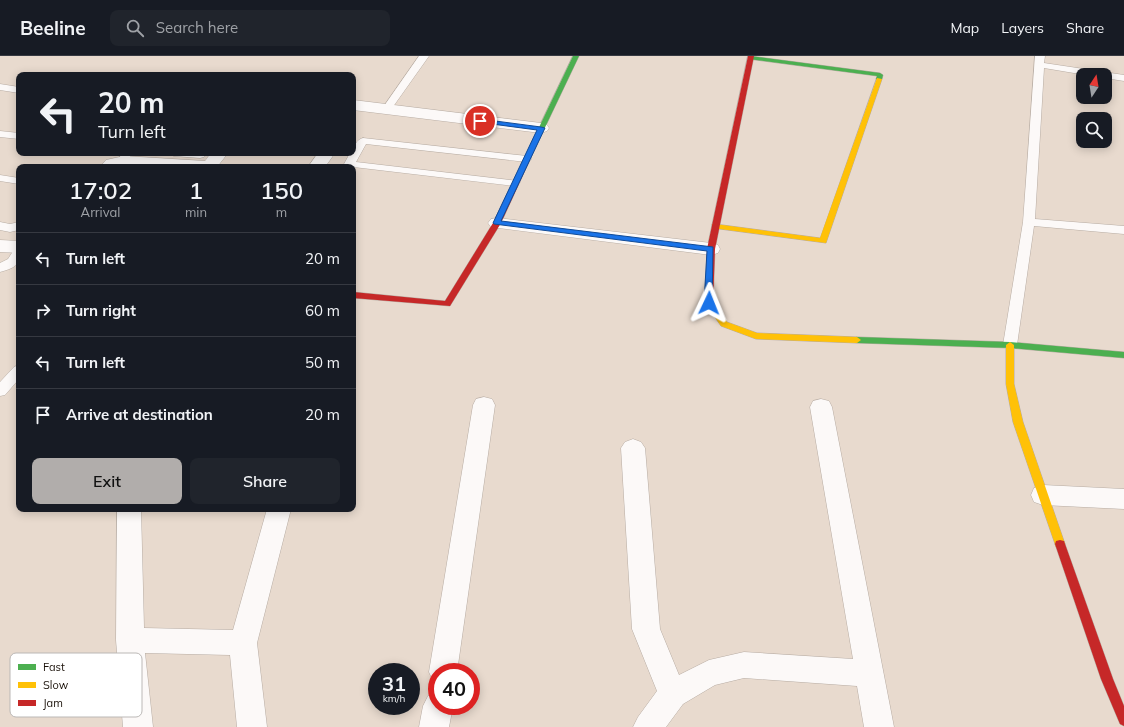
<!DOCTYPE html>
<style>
body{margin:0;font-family:Mulish,sans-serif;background:#20242c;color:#f1f3f6;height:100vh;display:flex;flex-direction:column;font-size:15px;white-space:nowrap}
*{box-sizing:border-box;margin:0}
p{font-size:13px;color:#9ea1a6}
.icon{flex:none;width:22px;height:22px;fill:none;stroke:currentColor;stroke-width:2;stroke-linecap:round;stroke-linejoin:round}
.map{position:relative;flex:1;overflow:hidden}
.side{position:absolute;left:16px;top:108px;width:340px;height:348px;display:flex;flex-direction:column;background:#171b24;border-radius:8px;box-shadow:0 2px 10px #0003}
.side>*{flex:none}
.hud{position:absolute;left:16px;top:16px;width:340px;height:84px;border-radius:8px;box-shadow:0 2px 10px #0003;background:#171b24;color:#f1f3f6;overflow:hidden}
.needle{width:26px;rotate:12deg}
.fabs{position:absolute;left:1076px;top:12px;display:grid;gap:8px}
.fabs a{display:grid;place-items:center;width:36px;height:36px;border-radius:8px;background:#171b24;box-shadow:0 2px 10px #0003;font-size:20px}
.speed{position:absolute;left:368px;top:607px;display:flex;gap:8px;font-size:20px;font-weight:700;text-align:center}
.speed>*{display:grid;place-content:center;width:52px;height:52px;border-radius:50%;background:#171b24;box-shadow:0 2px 10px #0003;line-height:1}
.speed small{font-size:10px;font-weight:400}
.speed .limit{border:6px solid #d22;background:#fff;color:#111}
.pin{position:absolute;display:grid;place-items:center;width:34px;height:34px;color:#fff;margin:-17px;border:2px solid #fff;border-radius:50%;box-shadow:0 1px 4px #0007}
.me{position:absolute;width:44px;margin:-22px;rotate:2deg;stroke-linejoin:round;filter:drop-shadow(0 0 3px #0008)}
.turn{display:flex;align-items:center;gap:14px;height:84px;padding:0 16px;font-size:18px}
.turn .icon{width:52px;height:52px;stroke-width:2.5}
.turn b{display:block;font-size:28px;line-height:34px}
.eta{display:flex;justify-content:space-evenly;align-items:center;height:68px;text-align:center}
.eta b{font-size:24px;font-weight:600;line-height:28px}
.action{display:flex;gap:8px;margin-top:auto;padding:8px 16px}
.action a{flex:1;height:46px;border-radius:8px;background:#b1adab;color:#111;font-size:16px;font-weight:600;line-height:46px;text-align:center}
.action a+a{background:#20242c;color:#f1f3f6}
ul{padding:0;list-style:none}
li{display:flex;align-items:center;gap:12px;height:52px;padding:0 16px;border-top:1px solid #363941}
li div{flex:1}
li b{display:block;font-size:15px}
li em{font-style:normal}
header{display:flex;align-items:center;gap:24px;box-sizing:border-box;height:56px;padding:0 20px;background:#171b24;border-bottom:1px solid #363941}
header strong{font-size:19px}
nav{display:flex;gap:22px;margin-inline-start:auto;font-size:14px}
.search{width:280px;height:36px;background:#20242c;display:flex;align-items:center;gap:10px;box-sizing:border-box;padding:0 14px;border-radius:8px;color:#9ea1a6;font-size:15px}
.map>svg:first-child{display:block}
</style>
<header>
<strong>Beeline</strong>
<div class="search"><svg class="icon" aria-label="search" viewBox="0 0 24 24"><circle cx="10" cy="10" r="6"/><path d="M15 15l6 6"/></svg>Search here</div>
<nav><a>Map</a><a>Layers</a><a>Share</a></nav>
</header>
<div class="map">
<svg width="1124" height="671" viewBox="0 0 1124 671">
<rect width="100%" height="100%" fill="#e8dace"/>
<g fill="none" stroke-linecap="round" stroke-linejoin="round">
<defs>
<g id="lane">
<polygon points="419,0 429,0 390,55 384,55 382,53"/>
<polygon points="1035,0 1045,0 1044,7 1124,19 1124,25 1105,22 1105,19 1086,19 1044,12 1035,163 1124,170 1124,178 1034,170 1017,289 1015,292 1010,294 1005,292 1003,289 1023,166"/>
<polygon points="0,28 19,31 19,37 0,34"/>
<polygon points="0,75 19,77 19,83 0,81"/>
<path d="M 363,82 L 527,100 L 532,103 L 527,106 L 366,88 L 356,106 L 519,125 L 520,127 L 515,130 L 345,110 L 344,108 L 350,97 L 353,97 C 353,91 357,83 363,82 Z"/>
<polygon points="121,97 131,97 128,107 124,108 119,105"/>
<polygon points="169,97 207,97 204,101 200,102 174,100"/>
<polygon points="0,119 19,122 19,128 0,125"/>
<polygon points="0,166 10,168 19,166 19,174 10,176 0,174"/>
<path d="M 19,191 C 19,209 18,211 0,216 L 0,207 L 8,203 L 15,192 Z"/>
<polygon points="19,309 19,323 5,339 0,340 0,326 14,311"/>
</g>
<g id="street">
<polygon points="353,44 541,67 547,69 549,72 547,75 541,77 353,54"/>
<polygon points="211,97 228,97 217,111 100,111 106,104 124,100 205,105"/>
<polygon points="318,97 335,97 325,111 308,111"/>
<polygon points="497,162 711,187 718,189 720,193 718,197 711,199 491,171 488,167 491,163"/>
<polygon points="0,184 19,185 19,197 0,196"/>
<polygon points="484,341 492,343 495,349 457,616 437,616 437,627 433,625 429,616 473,349 476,343"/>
<polygon points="821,343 829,345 832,351 894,671 864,671 857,630 744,622 715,629 683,648 666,671 633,671 638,661 657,635 632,573 621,392 625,386 633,383 641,386 645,392 660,573 679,619 709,604 744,596 853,603 810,351 813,345"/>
<polygon points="1043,429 1124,433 1124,453 1043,449 1034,446 1031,439 1034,432"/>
<polygon points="117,453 141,453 144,572 233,574 267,453 291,453 257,587 267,671 237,671 230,599 145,597 153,671 123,671 116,584"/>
<polygon points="437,636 437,650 453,650 449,671 419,671 423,650 428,640"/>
</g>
<g id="fast">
<polygon points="573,0 579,0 539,84 538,85 534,85 533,84"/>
<polygon points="750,0 880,17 883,19 882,23 879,25 876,23 877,20 748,3 748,1"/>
<polygon points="857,281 1010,286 1124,296 1124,302 1010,292 857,287 853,284"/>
</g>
<g id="slow">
<polygon points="877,22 882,23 826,187 712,172 712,168 715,168 820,182"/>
<polygon points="709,244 712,245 727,266 757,277 857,281 861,284 857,287 756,283 721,270 705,247"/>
<polygon points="1010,286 1014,289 1014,328 1023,366 1065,488 1064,491 1060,492 1056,491 1055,488 1013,366 1006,328 1006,289"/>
</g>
<g id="jam">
<polygon points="748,0 754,0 715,193 713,247 709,250 705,247 707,193"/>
<polygon points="536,82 539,84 501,167 450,250 353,242 353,236 445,245 493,167 533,84"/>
<polygon points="1060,484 1064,485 1065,488 1113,623 1124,650 1124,670 1120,668 1101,623 1055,488 1056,485"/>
</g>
</defs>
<use href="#lane" stroke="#b7aca3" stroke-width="1"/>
<use href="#street" stroke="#b7aca3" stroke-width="1"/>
<use href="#fast" stroke="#b7aca3" stroke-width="1"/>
<use href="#slow" stroke="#b7aca3" stroke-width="1"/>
<use href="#jam" stroke="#b7aca3" stroke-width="1"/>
<use href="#lane" fill="#fcf9f8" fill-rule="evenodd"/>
<use href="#street" fill="#fcf9f8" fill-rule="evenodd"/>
<use href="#fast" fill="#4caf50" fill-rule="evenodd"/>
<use href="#slow" fill="#ffc107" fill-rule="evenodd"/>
<use href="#jam" fill="#c62828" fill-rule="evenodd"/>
</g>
<polygon fill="#1a73e8" stroke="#114b97" points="480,63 541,71 545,72 501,165 713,191 712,249 709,250 704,247 707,195 494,168 493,167 537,74 477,66 476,65"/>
<rect x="10" y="597" width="132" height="64" rx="6" fill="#fff" stroke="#bbb8b6" stroke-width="1"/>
<rect x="18" y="608" width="18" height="6" fill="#4caf50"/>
<rect x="18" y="626" width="18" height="6" fill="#ffc107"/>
<rect x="18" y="644" width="18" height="6" fill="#c62828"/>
<g font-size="11" fill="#1b120a">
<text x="43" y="615">Fast</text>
<text x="43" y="633">Slow</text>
<text x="43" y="651">Jam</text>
</g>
</svg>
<div class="fabs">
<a><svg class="needle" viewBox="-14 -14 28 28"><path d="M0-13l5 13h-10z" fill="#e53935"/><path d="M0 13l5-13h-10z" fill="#9ea1a6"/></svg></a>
<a><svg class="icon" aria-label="search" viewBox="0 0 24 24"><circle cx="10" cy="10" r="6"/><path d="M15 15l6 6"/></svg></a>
</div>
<div class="speed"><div>31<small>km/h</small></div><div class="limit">40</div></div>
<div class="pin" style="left:480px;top:65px;background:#d93025"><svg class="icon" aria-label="arrive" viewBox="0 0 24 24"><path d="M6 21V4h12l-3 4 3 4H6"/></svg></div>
<svg class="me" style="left:709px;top:247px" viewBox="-20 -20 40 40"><path d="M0-17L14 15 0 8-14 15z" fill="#1a73e8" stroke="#fff" stroke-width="4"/></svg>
<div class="hud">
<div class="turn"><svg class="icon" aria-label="left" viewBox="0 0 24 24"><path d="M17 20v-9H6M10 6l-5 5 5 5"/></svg><div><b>20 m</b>Turn left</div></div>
</div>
<section class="side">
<div class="eta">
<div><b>17:02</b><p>Arrival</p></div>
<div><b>1</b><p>min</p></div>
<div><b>150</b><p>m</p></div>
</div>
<ul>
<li><svg class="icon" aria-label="left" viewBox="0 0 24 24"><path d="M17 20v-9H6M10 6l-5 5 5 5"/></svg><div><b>Turn left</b></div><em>20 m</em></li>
<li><svg class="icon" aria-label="right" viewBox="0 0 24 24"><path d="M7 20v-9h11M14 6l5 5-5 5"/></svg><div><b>Turn right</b></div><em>60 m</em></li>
<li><svg class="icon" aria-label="left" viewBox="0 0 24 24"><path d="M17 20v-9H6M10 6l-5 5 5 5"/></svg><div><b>Turn left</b></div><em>50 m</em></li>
<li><svg class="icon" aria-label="arrive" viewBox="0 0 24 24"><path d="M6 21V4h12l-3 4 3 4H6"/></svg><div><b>Arrive at destination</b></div><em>20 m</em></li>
</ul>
<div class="action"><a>Exit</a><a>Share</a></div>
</section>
</div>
